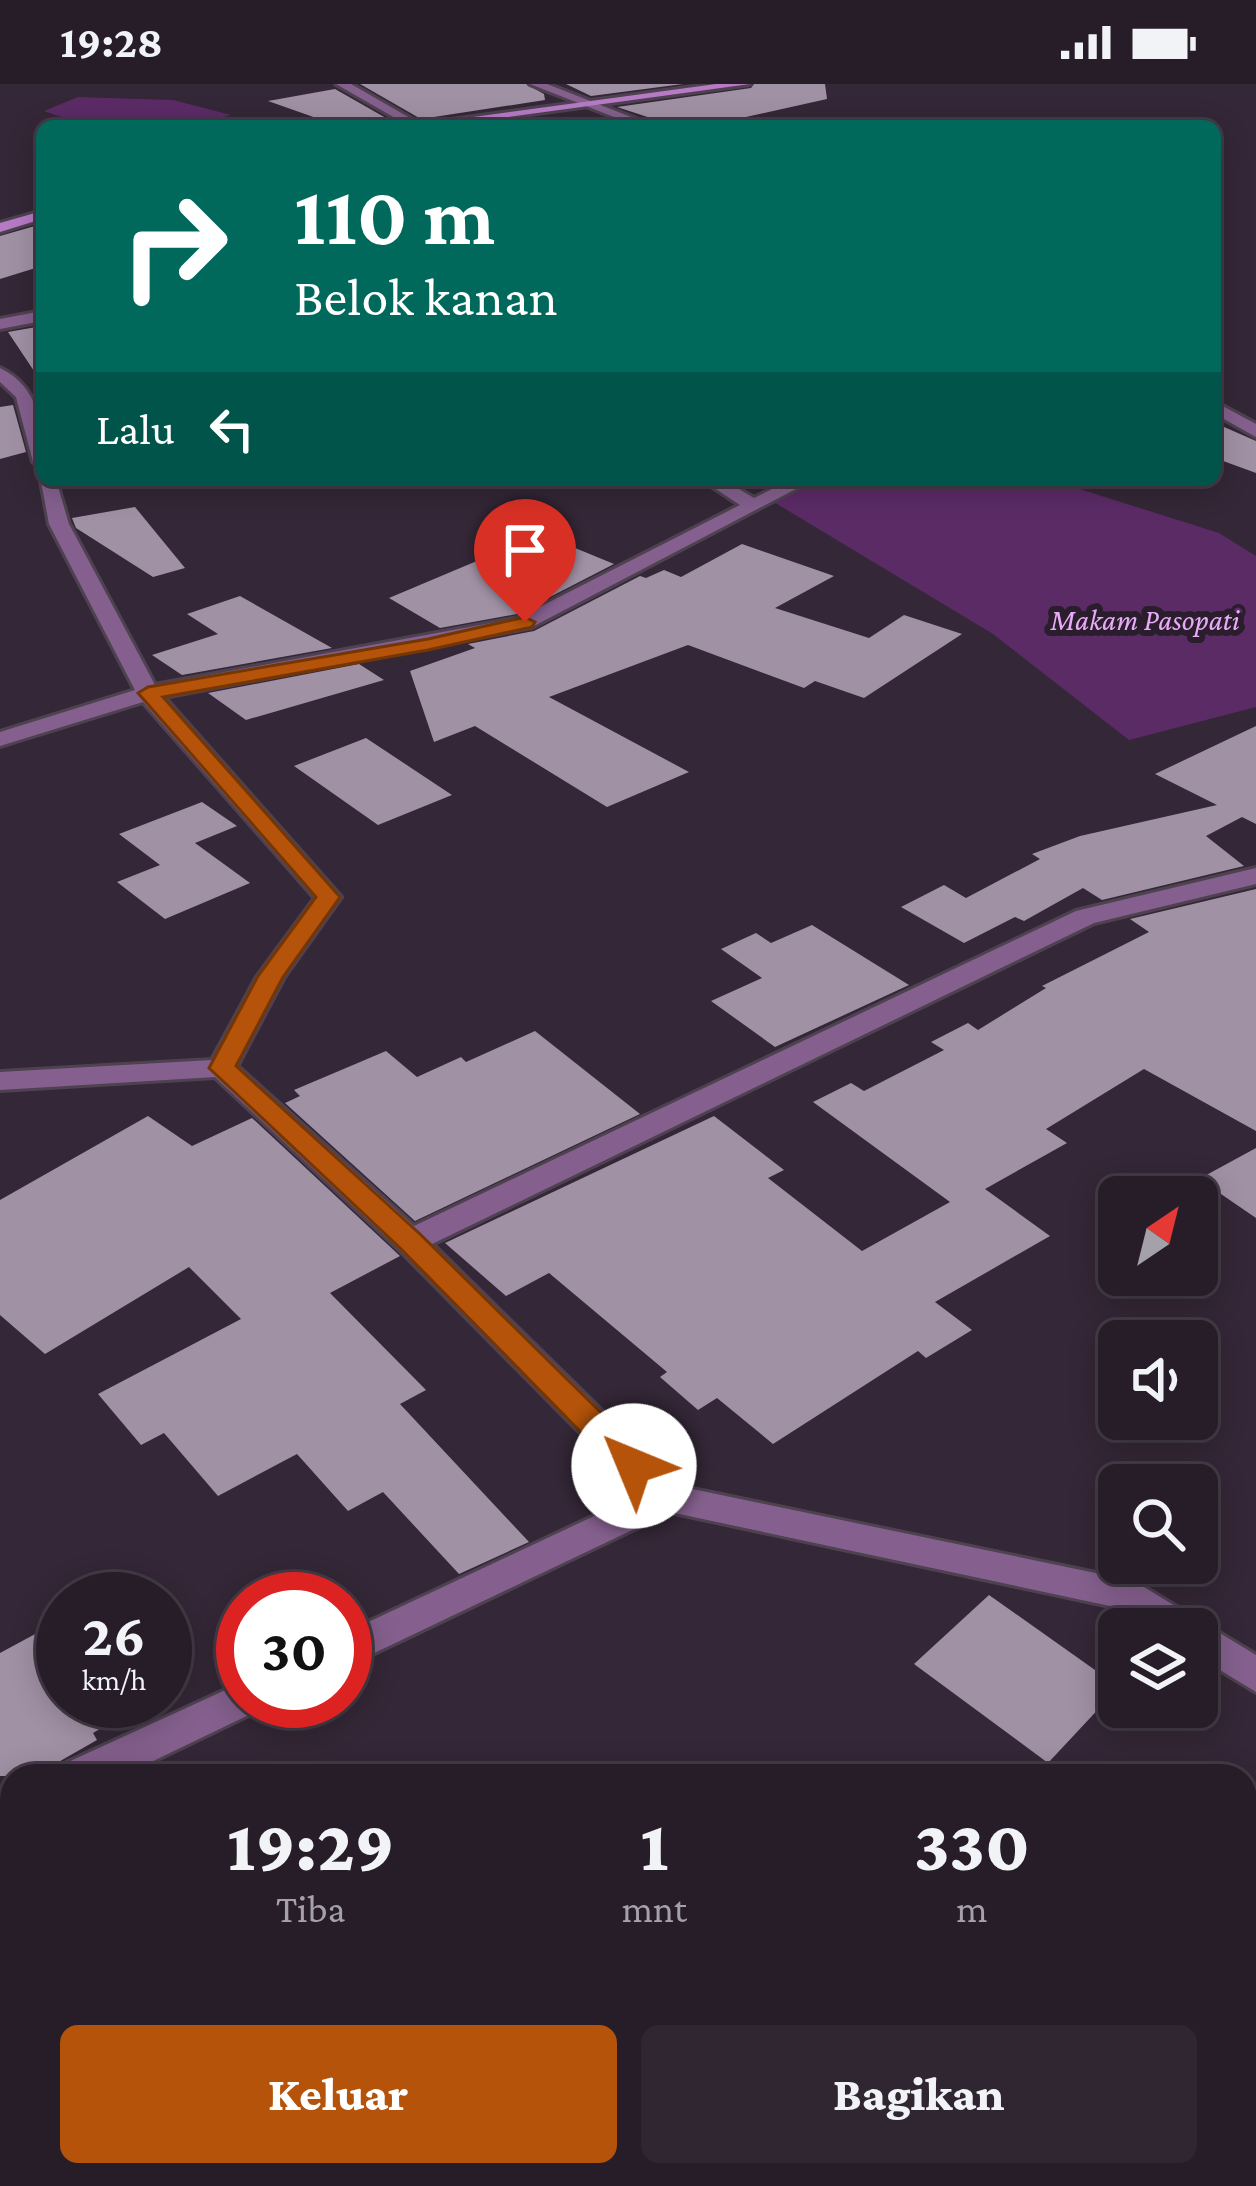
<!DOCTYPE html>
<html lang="id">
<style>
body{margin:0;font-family:"Crimson Pro",serif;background:#2f2631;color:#f1f3f6;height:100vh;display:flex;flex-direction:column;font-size:45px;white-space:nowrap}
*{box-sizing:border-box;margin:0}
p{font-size:39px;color:#a4a2a8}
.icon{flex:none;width:66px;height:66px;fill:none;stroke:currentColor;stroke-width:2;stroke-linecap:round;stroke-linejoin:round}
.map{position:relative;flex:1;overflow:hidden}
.sheet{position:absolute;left:0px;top:1680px;width:1257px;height:423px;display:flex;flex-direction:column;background:#271d29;border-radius:36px 36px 0 0;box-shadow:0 6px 30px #0003,0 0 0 3px #433b46}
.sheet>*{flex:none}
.hud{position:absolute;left:36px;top:36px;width:1185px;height:366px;border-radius:18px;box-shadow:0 6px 30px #0003,0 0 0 3px #433b46;background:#00695c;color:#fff;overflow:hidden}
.needle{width:78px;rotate:35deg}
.tools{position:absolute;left:1098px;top:1092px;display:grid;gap:24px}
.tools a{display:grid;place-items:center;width:120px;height:120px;border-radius:18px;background:#271d29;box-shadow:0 6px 30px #0003,0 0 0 3px #433b46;font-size:60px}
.speed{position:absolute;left:36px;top:1488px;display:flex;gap:24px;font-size:60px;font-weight:700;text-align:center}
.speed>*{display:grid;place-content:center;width:156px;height:156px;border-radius:50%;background:#271d29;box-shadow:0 6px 30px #0003,0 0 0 3px #433b46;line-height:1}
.speed small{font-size:30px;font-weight:400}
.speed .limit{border:18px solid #d22;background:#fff;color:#111}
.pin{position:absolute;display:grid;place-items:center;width:102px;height:102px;color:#fff;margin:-123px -51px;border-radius:50% 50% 50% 0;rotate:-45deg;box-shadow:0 0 12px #0007}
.pin .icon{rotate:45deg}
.me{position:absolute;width:132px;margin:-66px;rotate:315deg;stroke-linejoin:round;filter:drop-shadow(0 0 9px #0008)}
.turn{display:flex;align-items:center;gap:42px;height:252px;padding:0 60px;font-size:54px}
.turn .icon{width:156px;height:156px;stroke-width:2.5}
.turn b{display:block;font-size:84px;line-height:102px}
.then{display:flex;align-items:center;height:114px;padding:0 60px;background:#0003;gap:24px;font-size:45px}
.eta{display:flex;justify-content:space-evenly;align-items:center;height:204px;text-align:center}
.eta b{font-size:72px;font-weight:800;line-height:84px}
.action{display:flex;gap:24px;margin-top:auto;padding:24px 60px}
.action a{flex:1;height:138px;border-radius:18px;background:#b45309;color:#fff;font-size:48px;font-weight:800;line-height:138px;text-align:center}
.action a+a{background:#2f2631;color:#f1f3f6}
.status{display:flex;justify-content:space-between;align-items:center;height:84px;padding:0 60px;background:#271d29;direction:ltr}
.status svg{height:33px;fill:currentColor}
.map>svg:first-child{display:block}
</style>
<div class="status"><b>19:28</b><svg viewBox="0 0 49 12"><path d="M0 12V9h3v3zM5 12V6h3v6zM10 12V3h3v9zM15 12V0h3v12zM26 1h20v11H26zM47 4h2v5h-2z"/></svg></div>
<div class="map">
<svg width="1256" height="2102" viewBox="0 0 1256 2102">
<rect width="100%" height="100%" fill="#342737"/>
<g fill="#5b2b66">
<path d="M 78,13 L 173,16 L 231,31 C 172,49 101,49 44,27 Z"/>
<polygon points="819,396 1051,396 1219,449 1256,472 1256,623 1129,656 993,550 772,417"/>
</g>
<g fill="#a191a5">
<polygon points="360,0 526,0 544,10 545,16 421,35"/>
<polygon points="566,0 683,0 591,12"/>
<polygon points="754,0 825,0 827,15 705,42 675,42 617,23 751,4"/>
<polygon points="335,5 400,42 339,42 268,17"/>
<polygon points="42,140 42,182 0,195 0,152"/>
<polygon points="42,242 42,299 8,248"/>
<polygon points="13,321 26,368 0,375 0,323"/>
<polygon points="1215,339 1256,357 1256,389 1215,374"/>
<polygon points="135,423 185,484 153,493 76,444 72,434"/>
<polygon points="541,450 614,480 517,530 440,544 389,514"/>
<polygon points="742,460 834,492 775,524 869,554 904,531 962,550 864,614 815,597 804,604 688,561 549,613 689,688 607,723 475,642 434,658 410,587 475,564 468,560 534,547 640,492 646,494 664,486 681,493"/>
<polygon points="240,512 332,564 182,591 152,571 218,550 187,530"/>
<polygon points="359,580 384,596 246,636 208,609"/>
<polygon points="1256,642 1256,740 1242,733 1206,752 1244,782 1102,816 1083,804 1024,837 1015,833 964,859 901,823 944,801 966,814 1040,775 1032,770 1080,752 1217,721 1155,690"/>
<polygon points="366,654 452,711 378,741 294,682"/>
<polygon points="202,718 237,742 195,759 250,799 165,835 117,798 160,781 119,750"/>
<polygon points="1256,805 1256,1047 1144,985 1046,1045 1067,1059 985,1105 1050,1152 935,1218 972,1246 926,1274 918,1267 773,1360 717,1314 698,1326 660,1293 667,1288 549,1189 506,1212 445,1159 714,1032 784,1086 768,1094 862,1167 950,1118 813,1018 851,999 864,1007 944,966 931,958 968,939 978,946 1046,904 1042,902 1149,848 1130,835"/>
<polygon points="812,841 909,901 775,963 711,917 762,894 721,865 756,849 771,859"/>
<polygon points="535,947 640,1030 415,1137 285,1019 300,1012 294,1006 386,967 417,993 461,973 466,978"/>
<polygon points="148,1032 192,1062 252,1034 400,1172 330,1209 426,1306 400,1320 529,1458 459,1490 383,1408 348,1427 297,1370 218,1412 164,1349 141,1361 98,1310 241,1235 189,1183 45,1270 0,1231 0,1116"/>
<polygon points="1256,1064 1256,1134 1199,1095"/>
<polygon points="989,1511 1119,1603 1048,1679 914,1580"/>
<polygon points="63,1535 63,1617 148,1617 93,1649 97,1656 34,1692 0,1692 0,1569"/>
</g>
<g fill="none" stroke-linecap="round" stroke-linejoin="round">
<defs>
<g id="minor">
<polygon points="336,0 351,0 422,41 409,42"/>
<polygon points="530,0 547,0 654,42 637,42"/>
<polygon points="42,227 42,237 0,245 0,235"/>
<path d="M 0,284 C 41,304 42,343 42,383 L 33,378 L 16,313 L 0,298 Z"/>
<polygon points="1215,318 1256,340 1256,353 1215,330"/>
<polygon points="40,392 56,396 69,440 155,601 518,534 740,421 702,396 724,396 754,414 790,396 813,396 532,543 164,613 341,813 284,893 237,982 414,1142 1076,827 1256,784 1256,800 1094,839 432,1160 678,1402 1134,1497 1256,1571 1256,1608 1197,1572 1197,1545 1156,1545 1124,1525 670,1428 345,1583 345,1549 641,1410 399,1165 215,993 0,1006 0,988 212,976 257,893 315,814 143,618 0,662 0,648 135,606 49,440"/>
<polygon points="243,1598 243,1617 262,1617 257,1627 122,1692 60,1692 66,1679"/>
<polygon points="12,1706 12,1744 0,1748 0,1710"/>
</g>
<g id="secondary">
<polygon points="716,0 750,0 442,42 407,42"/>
<polygon points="42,127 42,135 0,148 0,139"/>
</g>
</defs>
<use href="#minor" stroke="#4e4251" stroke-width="6"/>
<use href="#secondary" stroke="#4e4251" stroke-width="6"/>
<use href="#minor" fill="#85608e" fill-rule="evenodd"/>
<use href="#secondary" fill="#b77bc6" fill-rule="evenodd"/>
</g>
<polygon fill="#b45309" stroke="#753606" stroke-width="3" points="525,533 535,538 532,543 428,566 163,613 340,813 283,893 236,982 420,1150 646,1373 651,1382 646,1391 623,1391 400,1164 209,984 258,892 316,813 138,609 148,603 428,555"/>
<g text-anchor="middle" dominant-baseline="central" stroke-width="12" stroke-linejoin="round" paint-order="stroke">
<g font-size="30" font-style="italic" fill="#e9abf8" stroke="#2a1e2d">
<text x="1145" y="535">Makam Pasopati</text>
</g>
</g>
</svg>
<div class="tools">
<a><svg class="needle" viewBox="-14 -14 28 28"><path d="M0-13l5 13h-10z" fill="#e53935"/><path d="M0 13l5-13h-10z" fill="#a4a2a8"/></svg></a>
<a><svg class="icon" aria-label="sound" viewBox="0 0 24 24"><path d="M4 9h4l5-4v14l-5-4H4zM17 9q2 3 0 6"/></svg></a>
<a><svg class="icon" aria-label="search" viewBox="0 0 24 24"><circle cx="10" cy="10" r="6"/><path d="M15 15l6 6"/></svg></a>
<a><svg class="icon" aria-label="layers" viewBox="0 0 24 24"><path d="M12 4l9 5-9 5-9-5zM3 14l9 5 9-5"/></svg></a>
</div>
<div class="speed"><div>26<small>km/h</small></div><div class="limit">30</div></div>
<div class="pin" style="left:525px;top:538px;background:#d93025"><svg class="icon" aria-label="arrive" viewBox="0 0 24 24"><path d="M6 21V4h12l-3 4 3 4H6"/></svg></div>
<svg class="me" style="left:634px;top:1382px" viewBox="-20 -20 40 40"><circle r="19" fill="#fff"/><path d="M0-13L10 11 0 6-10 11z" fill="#b45309"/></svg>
<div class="hud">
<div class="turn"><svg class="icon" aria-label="right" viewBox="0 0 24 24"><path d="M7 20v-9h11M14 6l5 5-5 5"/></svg><div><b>110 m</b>Belok kanan</div></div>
<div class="then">Lalu<svg class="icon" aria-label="left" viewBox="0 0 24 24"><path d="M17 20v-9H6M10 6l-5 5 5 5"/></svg></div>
</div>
<section class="sheet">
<div class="eta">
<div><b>19:29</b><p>Tiba</p></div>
<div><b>1</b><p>mnt</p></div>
<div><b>330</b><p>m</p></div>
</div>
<div class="action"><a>Keluar</a><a>Bagikan</a></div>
</section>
</div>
